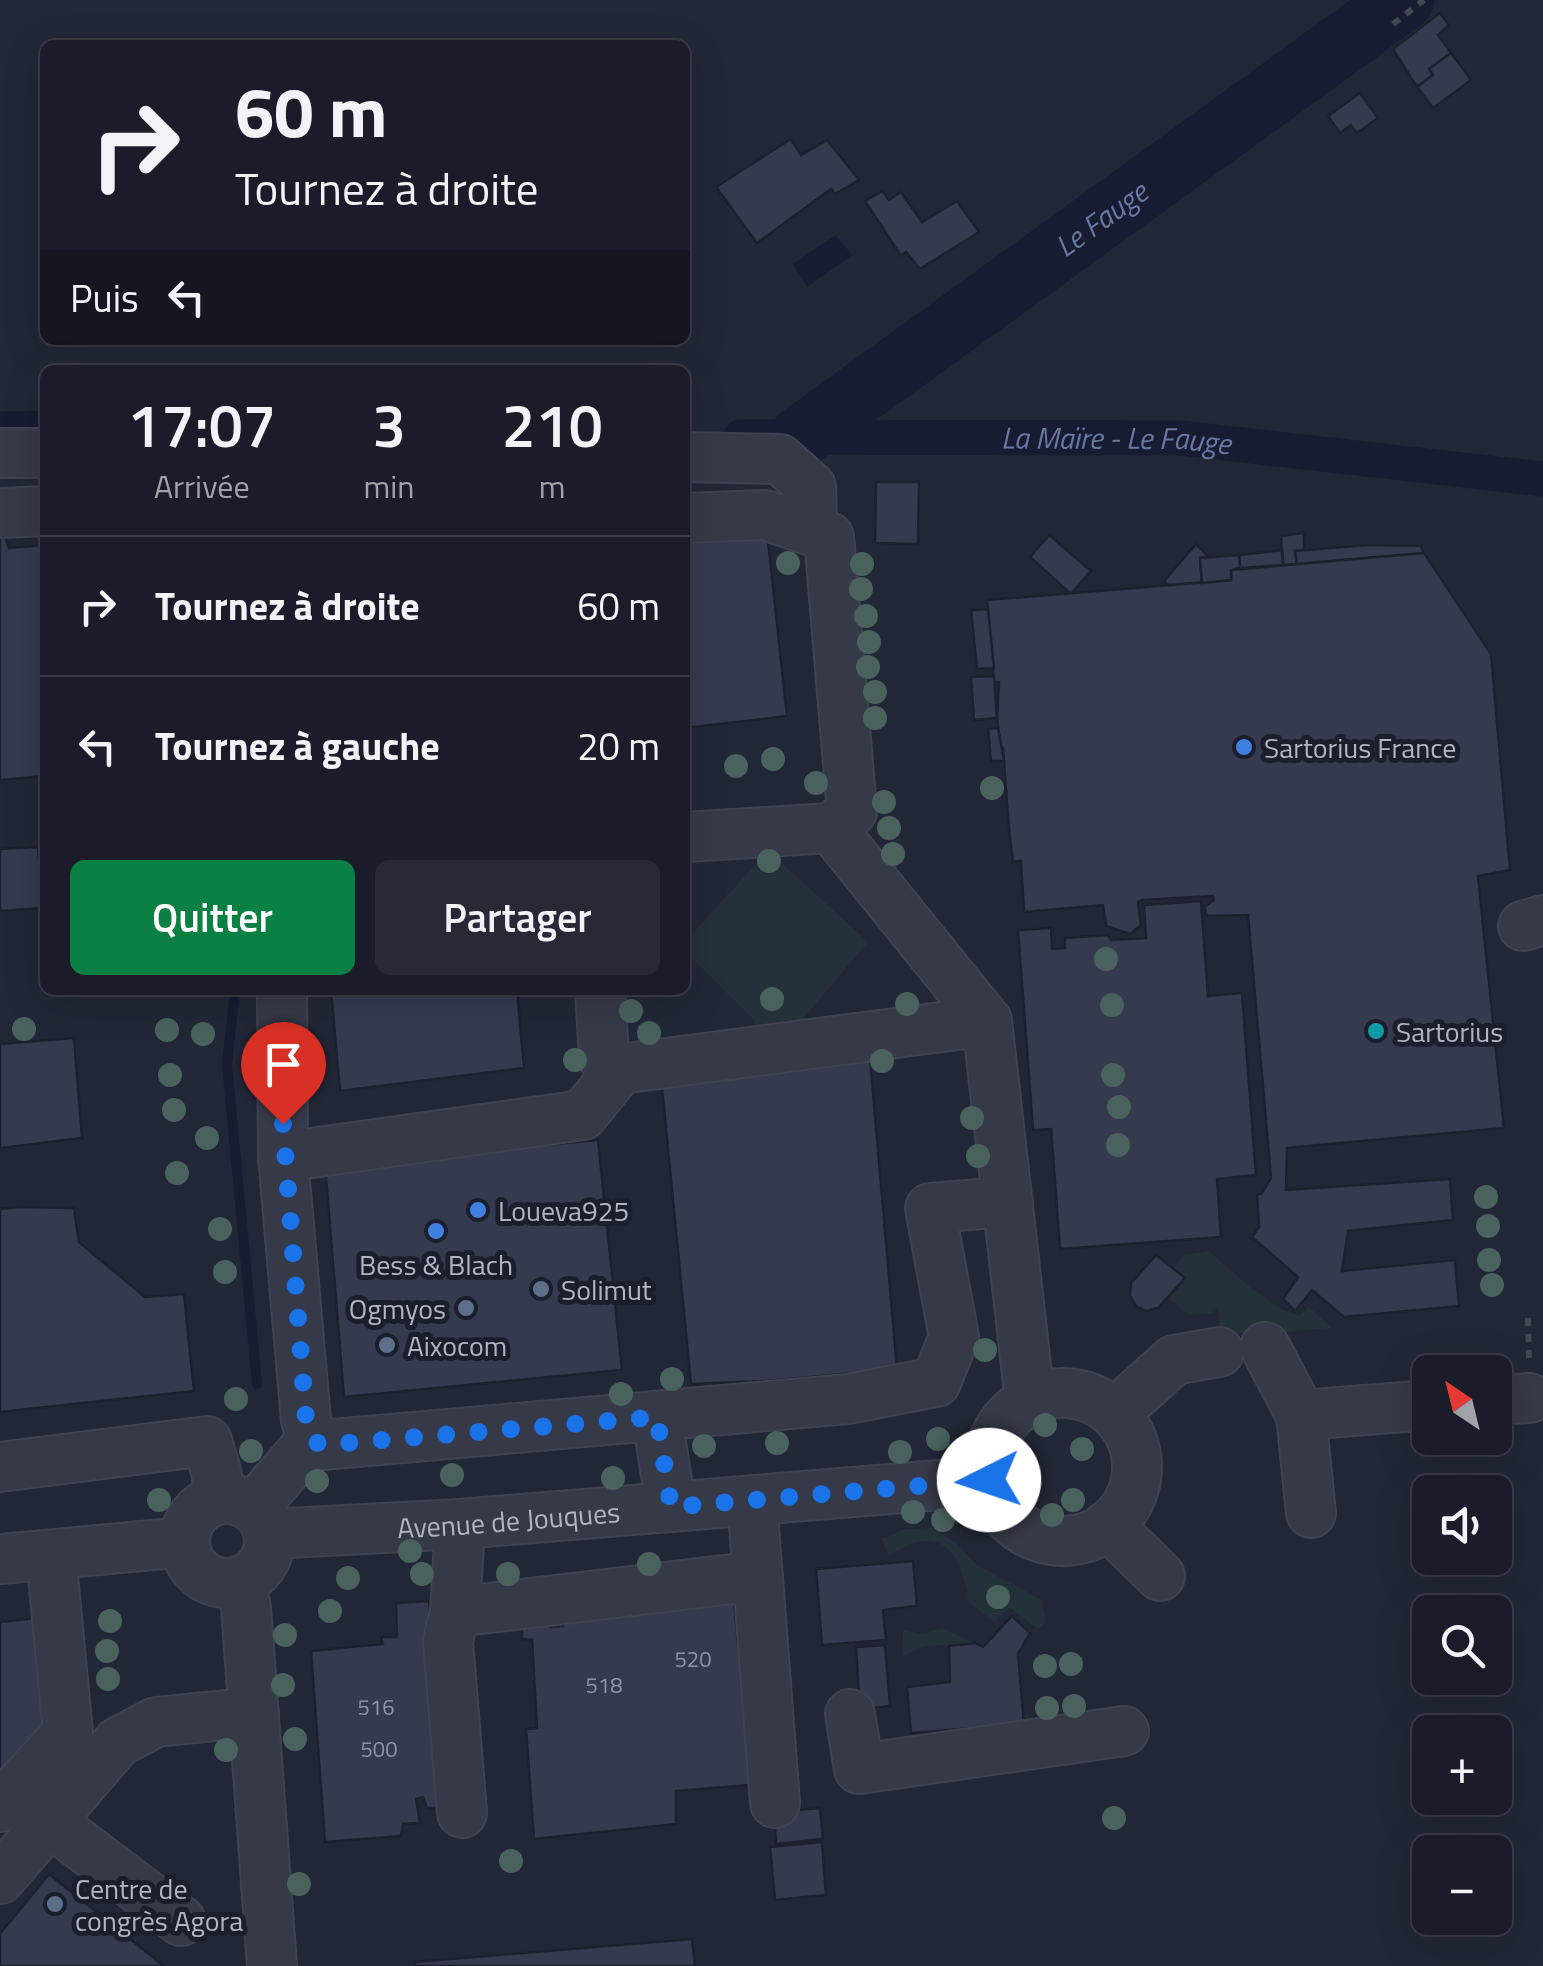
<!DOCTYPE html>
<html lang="fr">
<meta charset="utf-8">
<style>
body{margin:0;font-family:"Titillium Web",sans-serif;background:#272a35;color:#f1f3f6;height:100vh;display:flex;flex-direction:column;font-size:38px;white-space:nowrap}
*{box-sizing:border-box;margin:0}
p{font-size:32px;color:#9fa2a8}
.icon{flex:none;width:55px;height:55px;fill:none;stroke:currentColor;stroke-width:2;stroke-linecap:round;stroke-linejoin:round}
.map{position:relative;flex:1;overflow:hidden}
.side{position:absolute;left:40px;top:365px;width:650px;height:630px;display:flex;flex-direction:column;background:#1a1d29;border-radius:15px;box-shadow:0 10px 40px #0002,0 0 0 2px #383b46}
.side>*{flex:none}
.top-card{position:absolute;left:40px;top:40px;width:650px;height:305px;border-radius:15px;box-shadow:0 10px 40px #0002,0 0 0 2px #383b46;background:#1a1d29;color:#f1f3f6;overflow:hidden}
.needle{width:65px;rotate:325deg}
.controls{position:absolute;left:1412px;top:1355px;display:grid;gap:20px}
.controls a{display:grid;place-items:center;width:100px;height:100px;border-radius:15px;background:#1a1d29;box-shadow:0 10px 40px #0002,0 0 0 2px #383b46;font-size:50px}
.pin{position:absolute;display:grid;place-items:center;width:85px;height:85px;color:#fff;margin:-102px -42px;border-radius:50% 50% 50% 0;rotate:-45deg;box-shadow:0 0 10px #0007}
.pin .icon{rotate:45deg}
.me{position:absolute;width:110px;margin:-55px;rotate:266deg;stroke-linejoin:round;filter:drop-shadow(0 0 8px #0008)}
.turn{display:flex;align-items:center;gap:35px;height:210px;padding:0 30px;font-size:45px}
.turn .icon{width:130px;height:130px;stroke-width:2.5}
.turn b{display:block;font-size:70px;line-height:85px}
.then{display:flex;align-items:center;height:95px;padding:0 30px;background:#0003;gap:20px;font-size:38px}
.eta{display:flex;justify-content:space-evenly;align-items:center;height:170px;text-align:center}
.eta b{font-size:60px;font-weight:600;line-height:70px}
.action{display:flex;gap:20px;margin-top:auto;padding:20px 30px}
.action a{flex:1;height:115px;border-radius:15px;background:#0b8043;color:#fff;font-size:40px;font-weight:600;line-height:115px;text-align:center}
.action a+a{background:#272a35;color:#f1f3f6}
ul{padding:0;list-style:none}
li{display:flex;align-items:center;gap:30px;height:140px;padding:0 30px;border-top:2px solid #383b46}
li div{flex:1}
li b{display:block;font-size:38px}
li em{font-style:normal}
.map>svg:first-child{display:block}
</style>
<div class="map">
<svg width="1543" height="1966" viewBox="0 0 1543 1966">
<rect width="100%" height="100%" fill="#222737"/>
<g fill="#243138">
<polygon points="757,863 783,864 868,942 797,1026 748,1036 755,1021 685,951 685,941"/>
<polygon points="1209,1251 1251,1288 1283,1310 1299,1316 1309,1307 1332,1328 1258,1334 1221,1333 1218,1308 1213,1308 1212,1313 1189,1315 1169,1299 1185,1281 1172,1270 1183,1255"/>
<path d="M 932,1528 L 956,1543 L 977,1565 L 1042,1600 L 1046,1622 L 1038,1629 L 1010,1608 L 994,1622 L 969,1603 C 961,1552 941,1521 889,1556 L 882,1539 L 905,1529 Z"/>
<polygon points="942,1628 975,1643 924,1646 902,1657 903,1630 924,1634"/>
</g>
<polygon fill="#171c33" points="836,235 852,255 807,287 793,264"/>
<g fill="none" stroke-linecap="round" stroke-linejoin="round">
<polyline stroke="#171c33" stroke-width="10" points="235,990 227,1064 257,1384"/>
<g stroke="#171c33" stroke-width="35">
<polyline points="0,429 45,428"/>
<path id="s1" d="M 741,437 L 1181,438 L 1543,479"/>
</g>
<path stroke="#171c33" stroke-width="62" id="s2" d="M 800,437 L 1403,0"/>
</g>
<g fill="#353a4e" stroke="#1d202e" stroke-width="2.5">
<polygon points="1440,13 1449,25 1438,35 1451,53 1429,69 1433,75 1417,87 1393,49"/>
<polygon points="1451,53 1471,80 1433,108 1417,87 1433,75 1429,69"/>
<polygon points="1360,93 1378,118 1357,133 1351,125 1340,133 1328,116"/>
<polygon points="791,139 801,155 827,140 859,180 835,194 831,189 757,243 716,187"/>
<polygon points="882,191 889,200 901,192 922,222 957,201 979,232 920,269 906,252 901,256 865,201"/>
<polygon points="876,482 919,482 918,544 875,543"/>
<polygon points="0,523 9,548 45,545 45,776 0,780"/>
<polygon points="767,532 787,716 685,728 685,540"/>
<polygon points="1304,533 1304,550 1295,551 1297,564 1283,565 1281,536"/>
<polygon points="1049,535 1091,571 1071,594 1030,557"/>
<polygon points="1196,544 1209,557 1200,558 1202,583 1168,585 1164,581"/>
<polygon points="1368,545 1421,546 1424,553 1297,564 1295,551"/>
<polygon points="1282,550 1283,565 1240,568 1239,555"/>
<polygon points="1424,553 1491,654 1510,870 1478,876 1504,1128 1287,1148 1286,1190 1450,1179 1453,1220 1348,1231 1342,1271 1455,1260 1459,1306 1344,1317 1312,1290 1295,1311 1283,1299 1298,1277 1252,1237 1259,1227 1257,1195 1262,1193 1271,1178 1248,915 1207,916 1204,907 1214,900 1213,896 1142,900 1138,902 1141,925 1130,934 1106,926 1103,905 1024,912 1021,861 1013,862 1009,829 1003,748 1000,746 997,718 999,682 994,682 987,600 1231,580 1231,570"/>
<polygon points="1239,555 1240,568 1231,570 1231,580 1202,583 1200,558"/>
<polygon points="988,609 994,668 977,669 971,610"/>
<polygon points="994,676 997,718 974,720 971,677"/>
<polygon points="998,728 1004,761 991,761 988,729"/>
<polygon points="38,847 43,908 0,911 0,849"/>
<polygon points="1201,901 1208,996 1242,993 1256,1175 1217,1179 1221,1237 1060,1249 1051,1129 1033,1130 1018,930 1051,928 1052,949 1065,948 1065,938 1108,935 1111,940 1146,938 1144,905"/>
<polygon points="331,990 517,990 524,1068 340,1091"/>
<polygon points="74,1038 82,1138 0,1148 0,1044"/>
<polygon points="870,1058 897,1369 767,1381 691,1384 661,1077"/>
<polygon points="598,1140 622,1370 344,1397 325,1165"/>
<polygon points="18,1207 74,1208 79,1242 145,1297 184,1294 194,1391 0,1412 0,1209"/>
<polygon points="1156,1255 1185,1278 1158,1308 1146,1311 1136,1306 1130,1296 1131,1283"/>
<polygon points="913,1561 917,1606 883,1610 886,1640 822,1645 816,1569"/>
<polygon points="734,1600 751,1785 676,1791 676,1824 534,1839 526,1729 537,1728 532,1640 522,1639 522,1623 548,1620 550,1627 563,1626 563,1622 604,1619 604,1610"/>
<polygon points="429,1601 446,1808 427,1808 423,1797 416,1799 420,1823 403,1824 401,1836 325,1842 311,1651 383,1644 381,1637 397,1637 396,1603"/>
<polygon points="1012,1616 1030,1633 1018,1654 1024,1724 911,1733 907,1687 950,1682 949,1646 975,1643 983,1647"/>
<polygon points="48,1617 58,1712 0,1777 0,1622"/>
<polygon points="885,1645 890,1706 860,1709 856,1647"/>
<polygon points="820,1808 823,1839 776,1844 774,1812"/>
<polygon points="822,1842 826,1895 775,1900 770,1847"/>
<polygon points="49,1874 164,1966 0,1966 0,1934"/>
<polygon points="692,1939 695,1966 415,1966 415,1962"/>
</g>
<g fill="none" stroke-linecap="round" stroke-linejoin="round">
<defs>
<g id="minor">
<polyline points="0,453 45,453"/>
<polyline points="685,457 780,459 811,487 812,516"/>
<polyline points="0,513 45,511"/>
<polyline points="685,518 765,515 829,537 852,811 831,828"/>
<polyline points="685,837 831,828 987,1021"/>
<polyline points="1523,926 1543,920"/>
<polyline points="282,990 283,1157"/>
<polyline points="600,990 604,1059 620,1069"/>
<polyline points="1008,1202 930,1208 954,1337 936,1382 848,1399 322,1445 312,1440 306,1420 283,1157 583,1115 620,1069 987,1021 1030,1401"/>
<polyline points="1265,1347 1301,1415 1311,1513"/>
<circle cx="1063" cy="1467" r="74"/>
<polyline points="1495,1400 1529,1398"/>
<polyline points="1115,1413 1174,1360 1219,1352"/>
<polyline points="1301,1415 1430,1405"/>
<polyline points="657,1417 671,1507"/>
<polyline points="0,1467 207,1441 216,1471 220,1499"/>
<circle cx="227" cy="1541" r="42"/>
<polyline points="752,1500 775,1803"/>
<polyline points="253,1508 312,1440"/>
<polyline points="460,1524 455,1612 448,1641 462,1813"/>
<polyline points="1108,1525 1160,1576"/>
<path id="s3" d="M 269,1534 L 460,1524 L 989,1481"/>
<polyline points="0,1559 185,1542"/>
<polyline points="240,1581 246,1607 272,1966"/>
<polyline points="455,1612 758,1576"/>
<polyline points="850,1714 859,1769 1124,1731"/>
<polyline points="0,1807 68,1733 51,1555"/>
<polyline points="50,1822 181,1921"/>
<polyline points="0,1879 118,1742 156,1722 254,1712"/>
</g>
</defs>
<use href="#minor" stroke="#3f4251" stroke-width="52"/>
<g stroke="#3d4b50" stroke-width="6" stroke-dasharray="8 8" stroke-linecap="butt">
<polyline points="1393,24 1424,0"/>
<polyline points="1528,1318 1529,1361"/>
</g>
<use href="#minor" stroke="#363947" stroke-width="48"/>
</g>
<g fill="#49625d">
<circle cx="788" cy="563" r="12"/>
<circle cx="862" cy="564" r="12"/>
<circle cx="861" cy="589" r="12"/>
<circle cx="866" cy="616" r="12"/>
<circle cx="869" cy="642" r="12"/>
<circle cx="868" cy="667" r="12"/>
<circle cx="875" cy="692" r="12"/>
<circle cx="875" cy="718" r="12"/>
<circle cx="773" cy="759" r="12"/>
<circle cx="736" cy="766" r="12"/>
<circle cx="816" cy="783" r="12"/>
<circle cx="992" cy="788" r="12"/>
<circle cx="884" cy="802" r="12"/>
<circle cx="889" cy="828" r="12"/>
<circle cx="893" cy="854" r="12"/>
<circle cx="769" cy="861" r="12"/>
<circle cx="1106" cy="959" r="12"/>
<circle cx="772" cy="999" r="12"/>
<circle cx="907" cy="1004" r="12"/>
<circle cx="1112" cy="1005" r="12"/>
<circle cx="631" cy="1011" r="12"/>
<circle cx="24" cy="1029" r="12"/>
<circle cx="167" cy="1030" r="12"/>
<circle cx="649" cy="1033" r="12"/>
<circle cx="203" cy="1034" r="12"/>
<circle cx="575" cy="1060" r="12"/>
<circle cx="882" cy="1061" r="12"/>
<circle cx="170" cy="1075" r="12"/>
<circle cx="1113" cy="1075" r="12"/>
<circle cx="1119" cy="1107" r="12"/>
<circle cx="174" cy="1110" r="12"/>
<circle cx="972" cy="1118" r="12"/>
<circle cx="207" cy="1138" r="12"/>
<circle cx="1118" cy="1145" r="12"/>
<circle cx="978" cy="1156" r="12"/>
<circle cx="177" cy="1173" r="12"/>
<circle cx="1486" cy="1197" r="12"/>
<circle cx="1488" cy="1226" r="12"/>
<circle cx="220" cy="1229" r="12"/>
<circle cx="1489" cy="1260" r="12"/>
<circle cx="225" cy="1272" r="12"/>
<circle cx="1492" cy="1285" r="12"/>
<circle cx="985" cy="1350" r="12"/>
<circle cx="672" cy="1379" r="12"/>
<circle cx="621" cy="1394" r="12"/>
<circle cx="236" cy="1399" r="12"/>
<circle cx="1045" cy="1425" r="12"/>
<circle cx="938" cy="1439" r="12"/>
<circle cx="777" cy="1443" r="12"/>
<circle cx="704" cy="1446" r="12"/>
<circle cx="1082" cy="1449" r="12"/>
<circle cx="251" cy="1451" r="12"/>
<circle cx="900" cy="1452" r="12"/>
<circle cx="452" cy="1475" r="12"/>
<circle cx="613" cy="1478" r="12"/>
<circle cx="317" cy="1481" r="12"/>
<circle cx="159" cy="1500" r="12"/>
<circle cx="1073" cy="1500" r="12"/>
<circle cx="913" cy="1512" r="12"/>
<circle cx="1052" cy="1515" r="12"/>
<circle cx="943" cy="1520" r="12"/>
<circle cx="410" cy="1551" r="12"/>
<circle cx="649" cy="1564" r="12"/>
<circle cx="422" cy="1574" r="12"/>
<circle cx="508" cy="1574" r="12"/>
<circle cx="348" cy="1578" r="12"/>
<circle cx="998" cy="1597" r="12"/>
<circle cx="330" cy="1611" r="12"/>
<circle cx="110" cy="1621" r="12"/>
<circle cx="285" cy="1635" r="12"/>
<circle cx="107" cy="1651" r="12"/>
<circle cx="1071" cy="1664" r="12"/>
<circle cx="1045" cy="1666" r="12"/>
<circle cx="108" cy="1679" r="12"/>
<circle cx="283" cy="1685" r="12"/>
<circle cx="1074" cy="1706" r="12"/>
<circle cx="1047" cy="1708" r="12"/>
<circle cx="295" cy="1739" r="12"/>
<circle cx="226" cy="1750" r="12"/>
<circle cx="1114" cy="1818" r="12"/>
<circle cx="511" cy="1861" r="12"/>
<circle cx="299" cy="1884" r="12"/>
</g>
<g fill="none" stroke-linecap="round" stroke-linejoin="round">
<polyline stroke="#1a73e8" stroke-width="18" stroke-dasharray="0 32.4" points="283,1124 306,1420 312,1440 322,1445 657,1417 671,1507 989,1480"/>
</g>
<g fill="#3f7fe0" stroke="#1b1e2c" stroke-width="4">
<circle cx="1244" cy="747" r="10"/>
<circle cx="478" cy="1210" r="10"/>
<circle cx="436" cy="1231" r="10"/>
</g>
<circle fill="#0f9aa8" stroke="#1b1e2c" stroke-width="4" cx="1376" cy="1031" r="10"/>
<g fill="#5c6f8a" stroke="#1b1e2c" stroke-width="4">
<circle cx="541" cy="1289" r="10"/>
<circle cx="466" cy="1308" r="10"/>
<circle cx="387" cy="1345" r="10"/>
<circle cx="55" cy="1904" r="10"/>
</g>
<g text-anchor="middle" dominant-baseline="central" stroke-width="10" stroke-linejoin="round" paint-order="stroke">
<g font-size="22" fill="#8f94a4">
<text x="693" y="1659">520</text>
<text x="604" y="1685">518</text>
<text x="376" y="1707">516</text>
<text x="379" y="1749">500</text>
</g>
<g font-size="28" fill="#b0b4c4" stroke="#1b1e2c" text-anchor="start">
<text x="1264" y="747">Sartorius France</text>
<text x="1396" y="1031">Sartorius</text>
<text x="498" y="1210">Loueva925</text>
<text x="436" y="1264" text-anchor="middle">Bess &amp; Blach</text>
<text x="561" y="1289">Solimut</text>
<text x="446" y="1308" text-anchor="end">Ogmyos</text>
<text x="407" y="1345">Aixocom</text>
<text x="75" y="1888">Centre de<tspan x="75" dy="32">congrès Agora</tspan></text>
</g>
<g font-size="28" fill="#b0b4c4" stroke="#1b1e2c">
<text stroke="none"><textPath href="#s3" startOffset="240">Avenue de Jouques</textPath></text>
</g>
<g font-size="30" font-style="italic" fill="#6b77a1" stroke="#1b1e2c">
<text stroke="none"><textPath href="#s2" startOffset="372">Le Fauge</textPath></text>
<text stroke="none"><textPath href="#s1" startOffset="375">La Maïre - Le Fauge</textPath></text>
</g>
</g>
</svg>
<div class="controls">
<a><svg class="needle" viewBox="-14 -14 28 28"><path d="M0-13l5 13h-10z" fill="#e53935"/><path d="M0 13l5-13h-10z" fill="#9fa2a8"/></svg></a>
<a><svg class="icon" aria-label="sound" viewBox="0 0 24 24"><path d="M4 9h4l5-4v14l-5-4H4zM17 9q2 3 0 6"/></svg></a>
<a><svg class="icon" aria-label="search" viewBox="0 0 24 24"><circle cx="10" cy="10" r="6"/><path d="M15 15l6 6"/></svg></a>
<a>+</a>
<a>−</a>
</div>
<div class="pin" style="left:283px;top:1124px;background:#d93025"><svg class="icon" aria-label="arrive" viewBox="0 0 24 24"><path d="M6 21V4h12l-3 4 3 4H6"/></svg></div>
<svg class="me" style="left:989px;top:1480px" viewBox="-20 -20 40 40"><circle r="19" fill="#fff"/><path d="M0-13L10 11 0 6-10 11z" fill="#1a73e8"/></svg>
<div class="top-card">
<div class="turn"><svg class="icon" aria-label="right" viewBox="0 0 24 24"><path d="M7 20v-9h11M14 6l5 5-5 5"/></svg><div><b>60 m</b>Tournez à droite</div></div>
<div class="then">Puis<svg class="icon" aria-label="left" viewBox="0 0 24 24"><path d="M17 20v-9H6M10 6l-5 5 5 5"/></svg></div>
</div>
<section class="side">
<div class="eta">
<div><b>17:07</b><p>Arrivée</p></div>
<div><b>3</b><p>min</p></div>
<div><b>210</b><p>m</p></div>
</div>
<ul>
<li><svg class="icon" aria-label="right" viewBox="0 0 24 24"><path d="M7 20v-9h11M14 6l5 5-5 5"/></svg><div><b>Tournez à droite</b></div><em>60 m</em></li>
<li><svg class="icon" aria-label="left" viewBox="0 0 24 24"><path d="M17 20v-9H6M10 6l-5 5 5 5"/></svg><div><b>Tournez à gauche</b></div><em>20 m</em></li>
</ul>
<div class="action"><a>Quitter</a><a>Partager</a></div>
</section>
</div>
